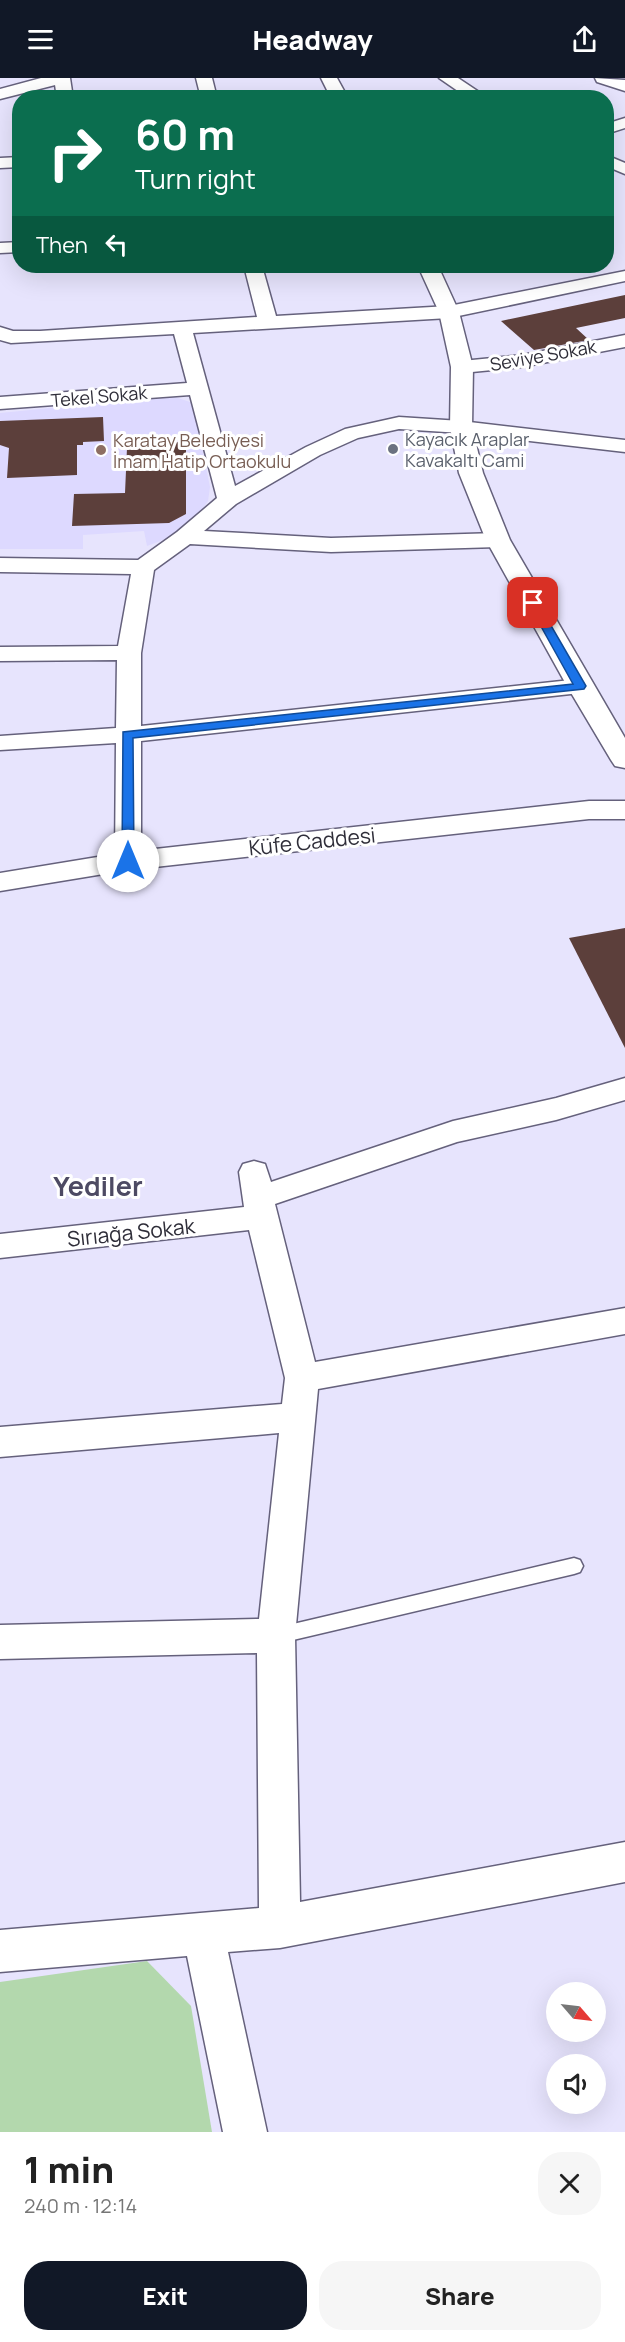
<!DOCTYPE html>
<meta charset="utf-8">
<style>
body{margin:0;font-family:Manrope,sans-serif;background:#f6f6f6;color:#222;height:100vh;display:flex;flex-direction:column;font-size:22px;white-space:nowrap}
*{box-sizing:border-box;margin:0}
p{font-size:20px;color:#767676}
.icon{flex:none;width:33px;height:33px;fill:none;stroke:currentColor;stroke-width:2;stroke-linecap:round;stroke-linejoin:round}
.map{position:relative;height:2054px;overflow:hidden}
.side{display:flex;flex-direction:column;background:#fff;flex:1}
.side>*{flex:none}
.hud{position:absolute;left:12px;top:12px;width:602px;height:183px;border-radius:24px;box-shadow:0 6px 24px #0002;background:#0b6e4f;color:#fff;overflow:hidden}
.needle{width:39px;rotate:118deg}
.tools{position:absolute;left:546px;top:1904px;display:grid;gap:12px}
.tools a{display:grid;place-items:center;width:60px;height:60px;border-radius:50%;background:#fff;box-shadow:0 6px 24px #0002;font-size:30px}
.pin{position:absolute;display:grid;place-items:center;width:51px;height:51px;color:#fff;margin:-26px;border-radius:12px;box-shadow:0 3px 9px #0006}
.me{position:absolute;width:66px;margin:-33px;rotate:0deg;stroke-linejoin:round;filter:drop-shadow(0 0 4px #0008)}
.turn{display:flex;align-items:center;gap:21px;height:126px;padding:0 24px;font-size:27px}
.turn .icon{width:78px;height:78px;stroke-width:2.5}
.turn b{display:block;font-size:42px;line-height:51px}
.then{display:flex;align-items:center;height:57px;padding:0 24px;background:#0003;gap:12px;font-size:22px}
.round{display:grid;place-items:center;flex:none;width:63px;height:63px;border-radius:24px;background:#f6f6f6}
.headline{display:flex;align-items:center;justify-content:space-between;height:102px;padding:0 24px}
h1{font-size:36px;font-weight:800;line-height:45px}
.primary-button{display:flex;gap:12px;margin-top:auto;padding:12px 24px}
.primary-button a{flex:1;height:69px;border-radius:24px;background:#111827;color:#fff;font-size:24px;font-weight:800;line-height:69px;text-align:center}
.primary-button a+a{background:#f6f6f6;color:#222}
header{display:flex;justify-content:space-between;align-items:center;height:78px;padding:0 24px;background:#111827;color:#fff;font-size:27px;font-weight:800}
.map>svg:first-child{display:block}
</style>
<header><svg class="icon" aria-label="menu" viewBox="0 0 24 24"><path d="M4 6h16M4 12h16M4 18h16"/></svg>Headway<svg class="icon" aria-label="share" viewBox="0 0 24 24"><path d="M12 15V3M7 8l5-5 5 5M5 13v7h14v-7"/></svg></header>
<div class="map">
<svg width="625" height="2054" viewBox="0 0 625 2054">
<rect width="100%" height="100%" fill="#e7e4fd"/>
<polygon fill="#ddd9ff" points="172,318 193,325 210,409 208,423 198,437 171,459 147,468 144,453 83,457 83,471 0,471 0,335"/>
<polygon fill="#b3d8ad" points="147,1883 191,1928 212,2054 0,2054 0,1904"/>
<g fill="#5c3f3b">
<polygon points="625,217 625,240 576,250 589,262 534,272 501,243"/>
<polygon points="103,339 104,363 83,364 83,367 77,367 77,397 7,400 9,370 0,367 0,343"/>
<polygon points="186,364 186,436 169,445 72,448 74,416 125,415 127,370 146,370 146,365"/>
<polygon points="625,850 625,970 569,860"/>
</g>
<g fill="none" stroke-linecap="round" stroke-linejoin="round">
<defs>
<polygon id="service" points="574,1480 580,1482 583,1488 580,1494 574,1496 276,1566 269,1564 267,1558 269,1552 276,1550"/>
<g id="minor">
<polygon points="54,0 70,0 73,20 57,20"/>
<polygon points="196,0 212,0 217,20 201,20"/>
<polygon points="439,0 458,0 488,20 468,20"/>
<polygon points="625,40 625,50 606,56 606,46"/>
<polygon points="606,77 625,85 625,96 606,88"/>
<polygon points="20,79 20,89 0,90 0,80"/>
<polygon points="20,164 20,174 0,175 0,165"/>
<polygon points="244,188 262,188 276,238 449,228 625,193 625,203 449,240 193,255 235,408 306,369 345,351 399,339 461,343 625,362 625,374 461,355 399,351 358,360 320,377 236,426 204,453 331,460 498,455 506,457 509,462 506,467 498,469 331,474 190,466 154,492 141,575 141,648 580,601 589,603 592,608 589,613 580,615 141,663 141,783 137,789 128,791 119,789 115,783 116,665 0,672 0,658 116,650 117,582 0,583 0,569 118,568 131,496 0,494 0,480 138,482 177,454 217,420 190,317 0,331 0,319 187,305 174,256 11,265 0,262 0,249 13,253 40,253 257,239"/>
<polygon points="625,257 625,269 522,289 462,295 455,293 452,289 455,285 462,283 522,277"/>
<polygon points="625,1000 625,1022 556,1042 457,1064 275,1126 315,1284 625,1230 625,1256 318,1311 295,1558 300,1824 625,1764 625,1804 280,1870 228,1874 267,2054 223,2054 187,1878 0,1894 0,1852 259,1830 257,1575 0,1581 0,1547 259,1541 279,1355 0,1379 0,1349 282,1326 285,1300 249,1152 0,1180 0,1156 244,1129 239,1094 243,1086 254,1083 265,1086 271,1104 453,1043 556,1020"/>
</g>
<g id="tertiary">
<polygon points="321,0 337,0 348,20 331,20"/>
<polygon points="595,0 625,2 625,13 597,4"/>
<polygon points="418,188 438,188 459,234 473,289 472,349 483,395 510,462 625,660 625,690 615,688 611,682 567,608 486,462 459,395 450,349 451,289 439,234"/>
<polygon points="589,723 625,723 625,741 589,741 128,792 0,813 0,795 128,774"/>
</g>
<polygon id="secondary" points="41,0 69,0 67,4 0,21 0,11"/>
</defs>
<use href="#service" stroke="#65617c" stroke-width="3"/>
<use href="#minor" stroke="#65617c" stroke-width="3"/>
<use href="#tertiary" stroke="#65617c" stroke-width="3"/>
<use href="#secondary" stroke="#65617c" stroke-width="3"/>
<use href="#service" fill="#fff" fill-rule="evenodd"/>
<use href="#minor" fill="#fff" fill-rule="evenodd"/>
<use href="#tertiary" fill="#fff" fill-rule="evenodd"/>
<use href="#secondary" fill="#fff" fill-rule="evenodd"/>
</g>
<polygon fill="#1a73e8" stroke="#114b97" stroke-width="1.5" points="533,522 538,525 586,608 584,611 133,660 134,783 128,787 122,783 123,654 573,606 528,525"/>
<circle fill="#6b7280" stroke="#fff" stroke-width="2" cx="393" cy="371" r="6"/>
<circle fill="#8d6e63" stroke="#fff" stroke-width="2" cx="101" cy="372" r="6"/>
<g text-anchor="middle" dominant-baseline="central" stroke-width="6" stroke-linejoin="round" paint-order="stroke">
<g font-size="18" fill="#2e2d38" stroke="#fff">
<text transform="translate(543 277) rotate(-10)">Seviye Sokak</text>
<text transform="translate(99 318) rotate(-5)">Tekel Sokak</text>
</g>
<g font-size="18" fill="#5b616d" stroke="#fff" text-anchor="start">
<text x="405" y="361">Kayacık Araplar<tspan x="405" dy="21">Kavakaltı Cami</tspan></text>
</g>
<g font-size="18" fill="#785e54" stroke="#fff" text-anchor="start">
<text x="113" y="362">Karatay Belediyesi<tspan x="113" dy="21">İmam Hatip Ortaokulu</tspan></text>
</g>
<g font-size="21" fill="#2e2d38" stroke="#fff">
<text transform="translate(312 763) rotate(-6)">Küfe Caddesi</text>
<text transform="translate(131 1154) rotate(-6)">Sırıağa Sokak</text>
</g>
<g font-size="27" font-weight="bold" fill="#4d4a63" stroke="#fff">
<text x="98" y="1107">Yediler</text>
</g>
</g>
</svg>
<div class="tools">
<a><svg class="needle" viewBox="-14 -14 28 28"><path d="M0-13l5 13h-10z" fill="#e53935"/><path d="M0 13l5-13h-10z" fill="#767676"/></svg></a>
<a><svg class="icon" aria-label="sound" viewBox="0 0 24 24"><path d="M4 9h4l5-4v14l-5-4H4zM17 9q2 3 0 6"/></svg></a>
</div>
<div class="pin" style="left:533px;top:525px;background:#d93025"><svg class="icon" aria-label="arrive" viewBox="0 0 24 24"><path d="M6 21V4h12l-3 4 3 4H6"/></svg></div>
<svg class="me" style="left:128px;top:783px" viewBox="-20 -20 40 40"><circle r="19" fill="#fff"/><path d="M0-13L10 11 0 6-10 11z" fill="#1a73e8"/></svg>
<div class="hud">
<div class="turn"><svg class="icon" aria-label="right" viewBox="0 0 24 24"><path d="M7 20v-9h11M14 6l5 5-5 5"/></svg><div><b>60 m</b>Turn right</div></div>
<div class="then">Then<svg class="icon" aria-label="left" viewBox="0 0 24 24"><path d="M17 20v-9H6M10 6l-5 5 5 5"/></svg></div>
</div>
</div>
<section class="side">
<div class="headline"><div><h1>1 min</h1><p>240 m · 12:14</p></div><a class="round"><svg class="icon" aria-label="close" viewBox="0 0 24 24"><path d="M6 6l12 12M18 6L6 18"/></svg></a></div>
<div class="primary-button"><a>Exit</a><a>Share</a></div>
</section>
